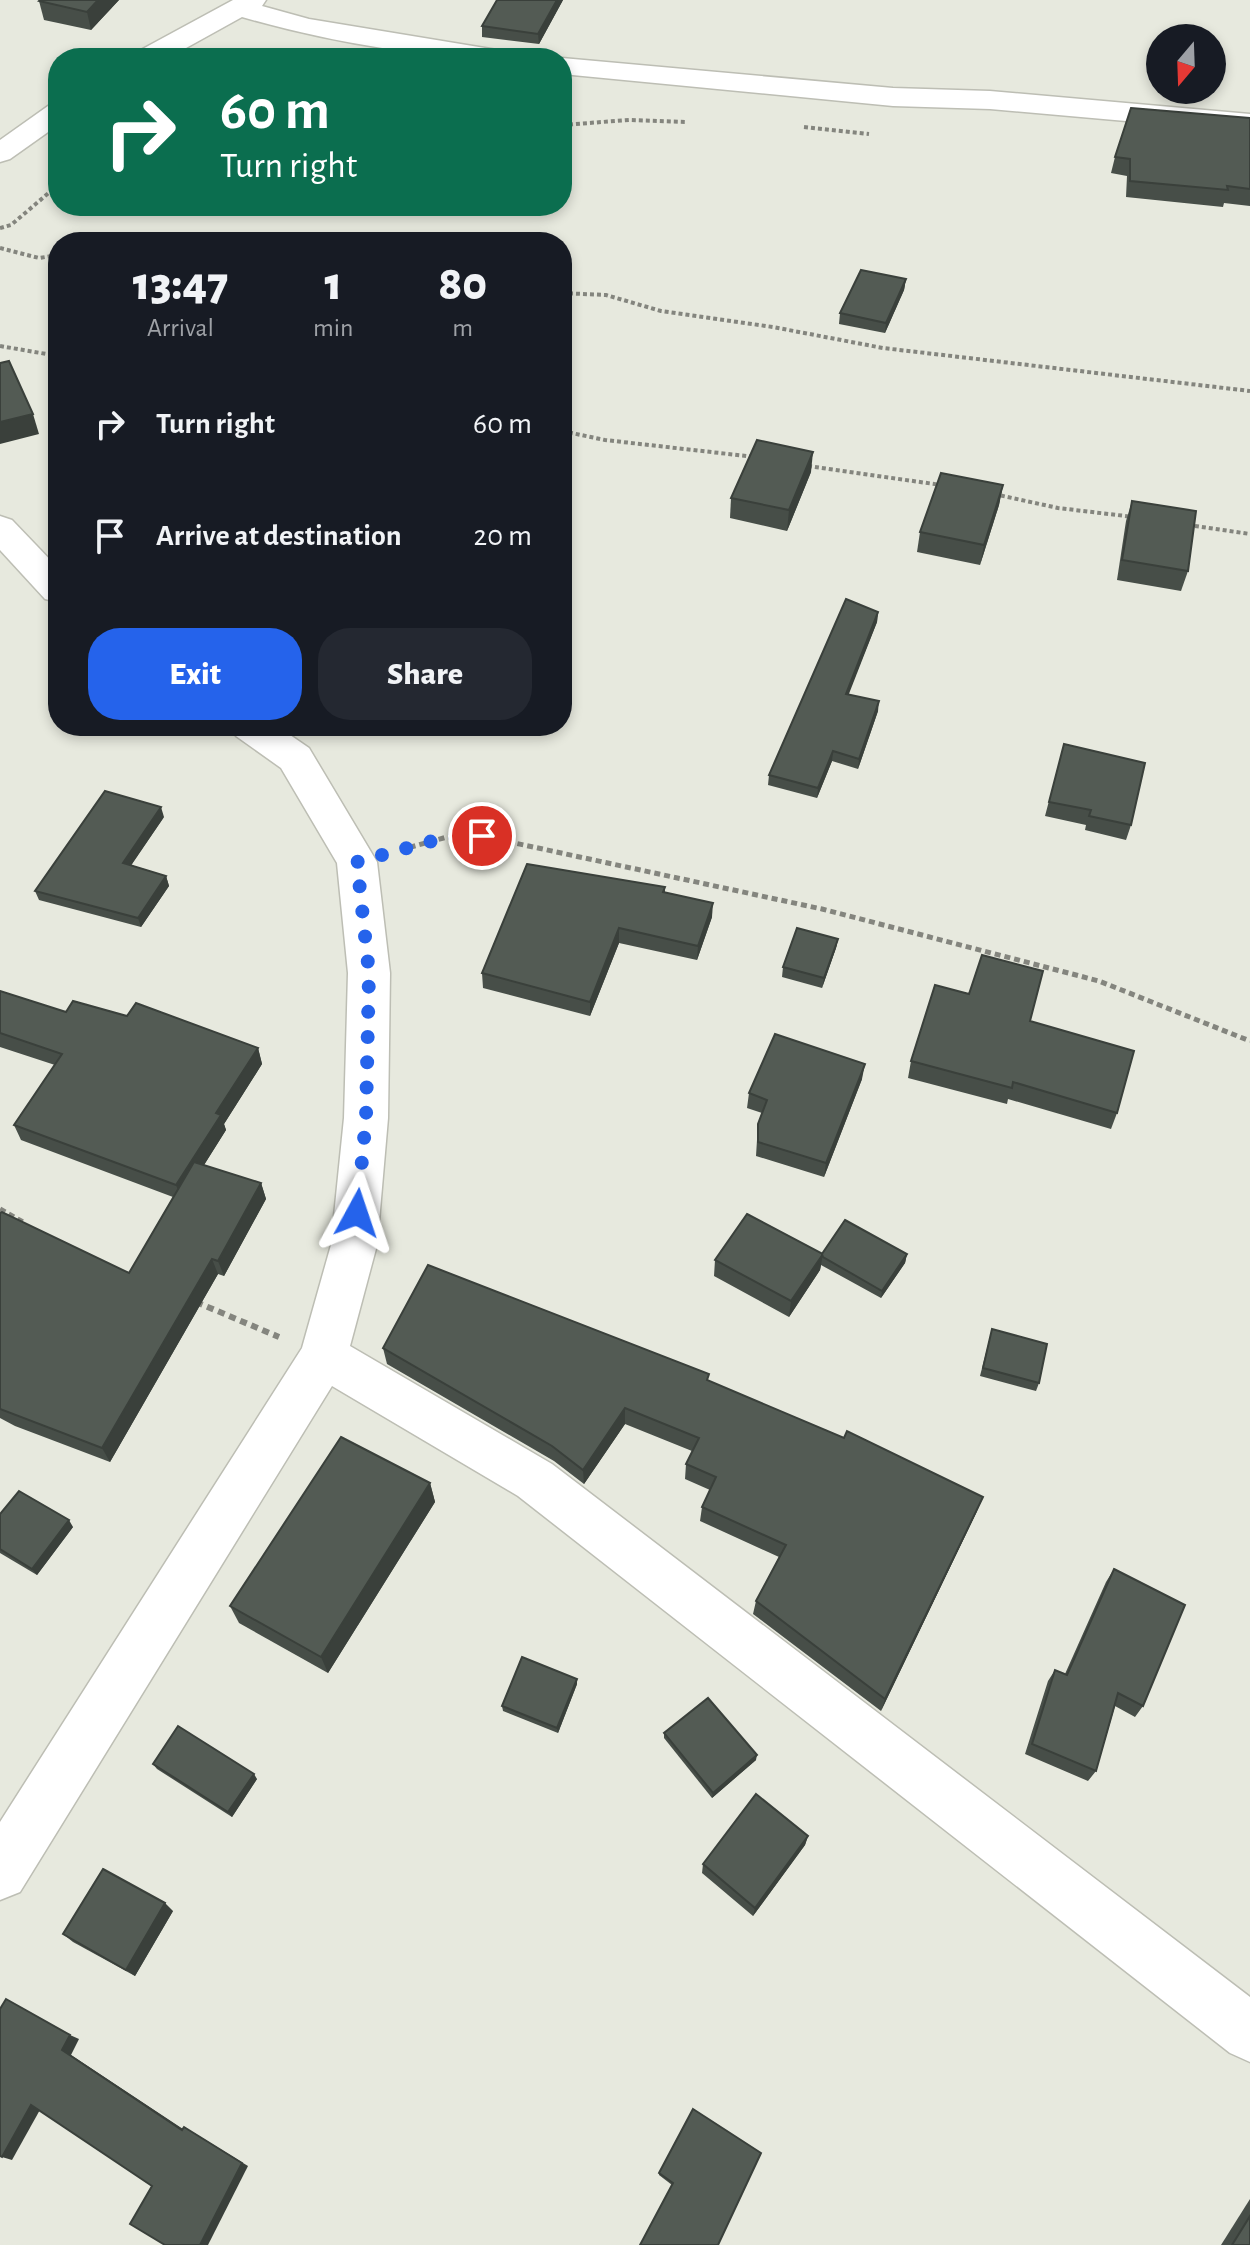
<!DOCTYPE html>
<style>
body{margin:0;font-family:"Alegreya Sans",sans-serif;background:#242831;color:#f1f3f6;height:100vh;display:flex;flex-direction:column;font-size:30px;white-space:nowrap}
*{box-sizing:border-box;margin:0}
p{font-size:26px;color:#9ea1a6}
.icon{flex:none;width:44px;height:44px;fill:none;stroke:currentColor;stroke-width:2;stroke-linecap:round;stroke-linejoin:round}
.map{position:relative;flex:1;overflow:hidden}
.sheet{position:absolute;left:48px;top:232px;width:524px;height:504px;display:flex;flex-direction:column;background:#171b24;border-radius:32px;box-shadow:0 4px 12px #0003}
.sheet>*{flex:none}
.guide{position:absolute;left:48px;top:48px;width:524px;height:168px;border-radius:32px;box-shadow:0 4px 12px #0003;background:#0b6e4f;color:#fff;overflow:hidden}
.needle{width:52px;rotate:199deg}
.tools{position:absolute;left:1146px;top:24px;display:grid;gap:16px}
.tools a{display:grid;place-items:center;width:80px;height:80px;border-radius:50%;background:#171b24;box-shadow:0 4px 12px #0003;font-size:40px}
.pin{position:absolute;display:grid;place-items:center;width:68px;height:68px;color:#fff;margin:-34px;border:4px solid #fff;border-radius:50%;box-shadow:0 2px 8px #0007}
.me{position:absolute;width:88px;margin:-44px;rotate:5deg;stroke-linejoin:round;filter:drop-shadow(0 0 6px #0008)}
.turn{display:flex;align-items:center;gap:28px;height:168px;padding:0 40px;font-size:36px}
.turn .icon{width:104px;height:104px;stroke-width:2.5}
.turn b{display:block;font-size:56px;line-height:68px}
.eta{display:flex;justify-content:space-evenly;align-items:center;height:136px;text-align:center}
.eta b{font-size:48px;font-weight:800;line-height:56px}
.button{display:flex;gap:16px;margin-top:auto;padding:16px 40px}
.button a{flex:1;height:92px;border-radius:32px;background:#2563eb;color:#fff;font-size:32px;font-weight:800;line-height:92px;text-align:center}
.button a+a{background:#242831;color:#f1f3f6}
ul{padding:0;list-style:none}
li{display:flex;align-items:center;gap:24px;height:112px;padding:0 40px}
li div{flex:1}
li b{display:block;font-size:30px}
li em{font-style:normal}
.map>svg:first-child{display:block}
</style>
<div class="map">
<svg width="1250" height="2245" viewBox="0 0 1250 2245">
<rect width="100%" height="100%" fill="#e7e9de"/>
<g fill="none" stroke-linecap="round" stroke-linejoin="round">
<defs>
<g id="minor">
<path d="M 233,0 L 266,0 L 262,6 L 309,19 L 497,50 L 507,52 L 511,58 C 419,58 330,42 242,17 L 168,58 L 133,58 L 137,52 Z"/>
<polygon points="561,58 562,58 893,88 990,91 1250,114 1250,132 990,109 893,106 562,74"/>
<polygon points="58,103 58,125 10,159 0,162 0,140 48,106"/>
<polygon points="0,516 12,520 58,568 58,602 45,599 0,550"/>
<polygon points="230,726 277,726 309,748 377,862 390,973 388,1118 377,1245 350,1346 552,1464 1250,1997 1250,2062 1230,2053 518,1496 332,1386 20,1892 0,1900 0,1822 302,1348 331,1245 344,1118 348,973 337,863 281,768 236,736"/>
</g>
</defs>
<use href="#minor" stroke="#bdbeb4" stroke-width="3"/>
<g stroke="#84857e" stroke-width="4" stroke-dasharray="4 3" stroke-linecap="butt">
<polyline points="562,125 629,120 687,122"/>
<polyline points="804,127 869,134"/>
<polyline points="0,228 11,225 58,185"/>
<polyline points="0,248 39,258 58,255"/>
<polyline points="562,293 606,295 661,311 773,327 883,348 1250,391"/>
<polyline points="0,346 58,356"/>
<polyline points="562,431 605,440 755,457"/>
<polyline points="808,466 941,485"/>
<polyline points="994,494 1058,508 1134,517"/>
<polyline points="1188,525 1250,534"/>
</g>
<g stroke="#84857e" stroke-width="5" stroke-dasharray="6 4" stroke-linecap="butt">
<polyline points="400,850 447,837 482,836 822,909 1099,981 1250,1041"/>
<polyline points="0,1209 23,1222"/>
</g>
<polyline stroke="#84857e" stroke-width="6" stroke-dasharray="7 5" stroke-linecap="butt" points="196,1302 279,1337"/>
<use href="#minor" fill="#fff" fill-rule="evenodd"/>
</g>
<g fill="#474e48">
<polygon points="119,0 91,30 44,20 39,1"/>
<polygon points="497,0 563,0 539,44 482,37 482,26"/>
<polygon points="1250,118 1250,206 1224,203 1223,207 1126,197 1127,176 1111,173 1115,157"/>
<polygon points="906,279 904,290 885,333 839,324 840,313"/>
<polygon points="811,472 787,531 730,518 731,498"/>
<polygon points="1003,485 999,505 980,565 917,552 920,532"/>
<polygon points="1132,501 1188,571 1181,591 1117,580 1126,521"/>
<polygon points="878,612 877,622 848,694 878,711 858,769 832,761 817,798 768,785 769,775"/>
<polygon points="1064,744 1131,825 1126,840 1085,830 1086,825 1045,816"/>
<polygon points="164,817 131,865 166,876 169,886 141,927 39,900 35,891"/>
<polygon points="665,887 665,892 712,917 697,960 619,943 590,1016 483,988 482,973"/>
<polygon points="838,939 836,948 822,988 782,977 783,967"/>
<polygon points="0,991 66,1012 127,1016 258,1048 262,1064 224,1124 226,1130 204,1165 261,1183 266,1199 224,1276 218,1274 110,1462 15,1426 0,1418 0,1213 129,1273 173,1197 21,1140 14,1125 55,1065 0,1047"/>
<polygon points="1030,1021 1117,1113 1111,1129 1008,1099 1007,1104 908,1078 911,1061"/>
<polygon points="862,1079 824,1177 756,1156 758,1124 762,1113 747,1108 749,1093"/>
<polygon points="822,1254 907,1254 905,1263 881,1298 821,1265 820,1270 789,1317 714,1276 715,1260"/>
<polygon points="992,1329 1039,1383 1036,1391 980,1376"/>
<polygon points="383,1348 709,1381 977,1511 881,1711 753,1614 756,1601 779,1557 700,1521 702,1507 710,1490 685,1479 686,1464 692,1451 625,1424 584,1484 554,1461 387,1364"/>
<polygon points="430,1483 435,1502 328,1673 239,1623 230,1606"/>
<polygon points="0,1514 73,1527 37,1575 0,1553"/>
<polygon points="1114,1569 1143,1706 1135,1717 1115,1706 1096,1771 1088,1781 1025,1754 1048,1681 1055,1670 1065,1674 1106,1582"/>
<polygon points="577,1684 558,1733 503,1711 502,1706"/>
<polygon points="664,1733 756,1760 712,1798 664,1738"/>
<polygon points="153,1764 257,1779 232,1817 157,1769"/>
<polygon points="808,1836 805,1845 753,1916 702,1873 703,1864"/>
<polygon points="173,1911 135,1976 73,1942 63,1934"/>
<polygon points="693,2109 672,2185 659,2175 659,2173"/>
<polygon points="1250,2199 1250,2245 1221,2245"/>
</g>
<g fill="#3a403b">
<polygon points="98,0 119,0 91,30 87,12"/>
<polygon points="557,0 563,0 539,44 538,34"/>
<polygon points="906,279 904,290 885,333 886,323"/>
<polygon points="33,414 39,434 0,444 0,422"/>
<polygon points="813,452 811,472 787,531 789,510"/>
<polygon points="1003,485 999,505 980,565 984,545"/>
<polygon points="878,612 877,622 845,704 846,694"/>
<polygon points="879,701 878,711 858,769 859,759"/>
<polygon points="833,751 832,761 817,798 818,788"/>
<polygon points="161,807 164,817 126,873 123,863"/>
<polygon points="166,876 169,886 141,927 138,918"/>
<polygon points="713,903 712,917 697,960 698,946"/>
<polygon points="619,928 619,943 590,1016 590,1002"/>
<polygon points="838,939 836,948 822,988 824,978"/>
<polygon points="258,1048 262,1064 224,1124 226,1130 182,1200 176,1185 216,1113"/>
<polygon points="865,1064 862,1079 824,1177 826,1163"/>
<polygon points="261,1183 266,1199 224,1276 218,1261"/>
<polygon points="823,1254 820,1270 789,1317 791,1301"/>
<polygon points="907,1254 905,1263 881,1298 882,1291"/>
<polygon points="212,1259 218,1274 110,1462 102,1448"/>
<polygon points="625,1408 625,1424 584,1484 583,1470"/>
<polygon points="430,1483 435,1502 328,1673 321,1657"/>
<polygon points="983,1497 977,1511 881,1711 885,1699"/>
<polygon points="69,1520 73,1527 37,1575 32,1569"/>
<polygon points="577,1679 577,1684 558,1733 557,1728"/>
<polygon points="757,1755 756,1760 712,1798 713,1793"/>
<polygon points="254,1774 257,1779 232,1817 228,1812"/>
<polygon points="808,1836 805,1845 753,1916 755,1908"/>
<polygon points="165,1903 173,1911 135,1976 126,1970"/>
<polygon points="70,2035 79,2039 71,2055 189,2133 182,2130 62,2050"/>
<polygon points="31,2105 41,2108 12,2160 2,2157"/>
<polygon points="184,2127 248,2166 208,2245 200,2245"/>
</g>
<g fill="#535b54" stroke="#3a403b" stroke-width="2">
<polygon points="40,0 98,0 87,12 39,1"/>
<polygon points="497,0 557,0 538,34 482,26"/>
<polygon points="1131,108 1250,118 1250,189 1227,186 1228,190 1130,181 1130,159 1115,157"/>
<polygon points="861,270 906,279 886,323 840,313"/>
<polygon points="9,361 33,414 0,422 0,363"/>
<polygon points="757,440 813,452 789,510 731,498"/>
<polygon points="941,473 1003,485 984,545 920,532"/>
<polygon points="1132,501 1196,511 1188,571 1122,560"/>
<polygon points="846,599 878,612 846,694 879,701 859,759 833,751 818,788 769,775"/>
<polygon points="1064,744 1145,763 1131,825 1089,816 1091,810 1049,802"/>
<polygon points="105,791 161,807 123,863 166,876 138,918 35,891"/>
<polygon points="527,864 665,887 663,892 713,903 698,946 619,928 590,1002 482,973"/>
<polygon points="797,928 838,939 824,978 783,967"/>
<polygon points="982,955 1043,971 1030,1021 1134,1051 1117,1113 1013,1082 1012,1088 911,1061 935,985 969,994"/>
<polygon points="0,991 66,1012 73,1001 127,1016 136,1003 258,1048 216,1113 221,1115 176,1185 14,1125 62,1054 0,1033"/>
<polygon points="775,1034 865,1064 826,1163 758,1142 758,1124 767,1100 749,1093"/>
<polygon points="194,1162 261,1183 218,1261 212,1259 102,1448 0,1409 0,1213 2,1212 129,1273"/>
<polygon points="747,1214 823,1254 791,1301 715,1260"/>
<polygon points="845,1220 907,1254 882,1291 823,1257 822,1254"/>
<polygon points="428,1265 709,1374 707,1380 844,1438 847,1431 983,1497 885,1699 756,1601 786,1545 702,1507 716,1477 686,1464 699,1438 625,1408 583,1470 552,1446 383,1348"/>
<polygon points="992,1329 1047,1344 1039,1383 983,1368"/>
<polygon points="341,1437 430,1483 321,1657 230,1606"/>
<polygon points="19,1491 69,1520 32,1569 0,1549 0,1514"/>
<polygon points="1114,1569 1185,1605 1143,1706 1118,1693 1096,1771 1032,1744 1055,1670 1067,1675"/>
<polygon points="522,1657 577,1679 557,1728 502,1706"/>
<polygon points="708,1698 757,1755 713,1793 664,1733"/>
<polygon points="178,1726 254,1774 228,1812 153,1764"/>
<polygon points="756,1794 808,1836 755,1908 703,1864"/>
<polygon points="103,1869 165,1903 126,1970 63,1934"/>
<polygon points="6,1999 70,2035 62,2050 182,2130 184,2127 242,2163 200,2245 165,2245 130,2224 152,2186 31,2105 2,2157 0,2156 0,2009"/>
<polygon points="693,2109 761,2153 718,2245 640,2245 673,2183 659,2173"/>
<polygon points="1250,2216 1250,2245 1232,2245"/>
</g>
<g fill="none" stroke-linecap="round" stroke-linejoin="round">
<polyline stroke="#2563eb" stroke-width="14" stroke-dasharray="0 25.2" points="357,1213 366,1118 369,973 357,862 447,837 482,836"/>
</g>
</svg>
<div class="tools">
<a><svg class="needle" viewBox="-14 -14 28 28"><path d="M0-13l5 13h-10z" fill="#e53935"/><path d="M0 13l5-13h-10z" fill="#9ea1a6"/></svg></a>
</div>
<div class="pin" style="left:482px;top:836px;background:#d93025"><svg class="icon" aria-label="arrive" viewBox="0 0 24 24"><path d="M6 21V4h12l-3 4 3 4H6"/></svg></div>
<svg class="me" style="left:357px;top:1213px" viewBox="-20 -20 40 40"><path d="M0-17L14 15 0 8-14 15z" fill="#2563eb" stroke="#fff" stroke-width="4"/></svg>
<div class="guide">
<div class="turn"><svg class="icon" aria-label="right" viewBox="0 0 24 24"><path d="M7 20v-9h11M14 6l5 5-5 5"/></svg><div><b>60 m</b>Turn right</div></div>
</div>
<section class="sheet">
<div class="eta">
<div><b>13:47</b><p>Arrival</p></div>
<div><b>1</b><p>min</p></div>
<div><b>80</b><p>m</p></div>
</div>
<ul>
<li><svg class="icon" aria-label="right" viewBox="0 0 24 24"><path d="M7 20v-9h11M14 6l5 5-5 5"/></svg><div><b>Turn right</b></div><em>60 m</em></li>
<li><svg class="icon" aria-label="arrive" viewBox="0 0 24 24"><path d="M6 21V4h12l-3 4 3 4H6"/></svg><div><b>Arrive at destination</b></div><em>20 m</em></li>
</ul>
<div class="button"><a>Exit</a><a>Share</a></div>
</section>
</div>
